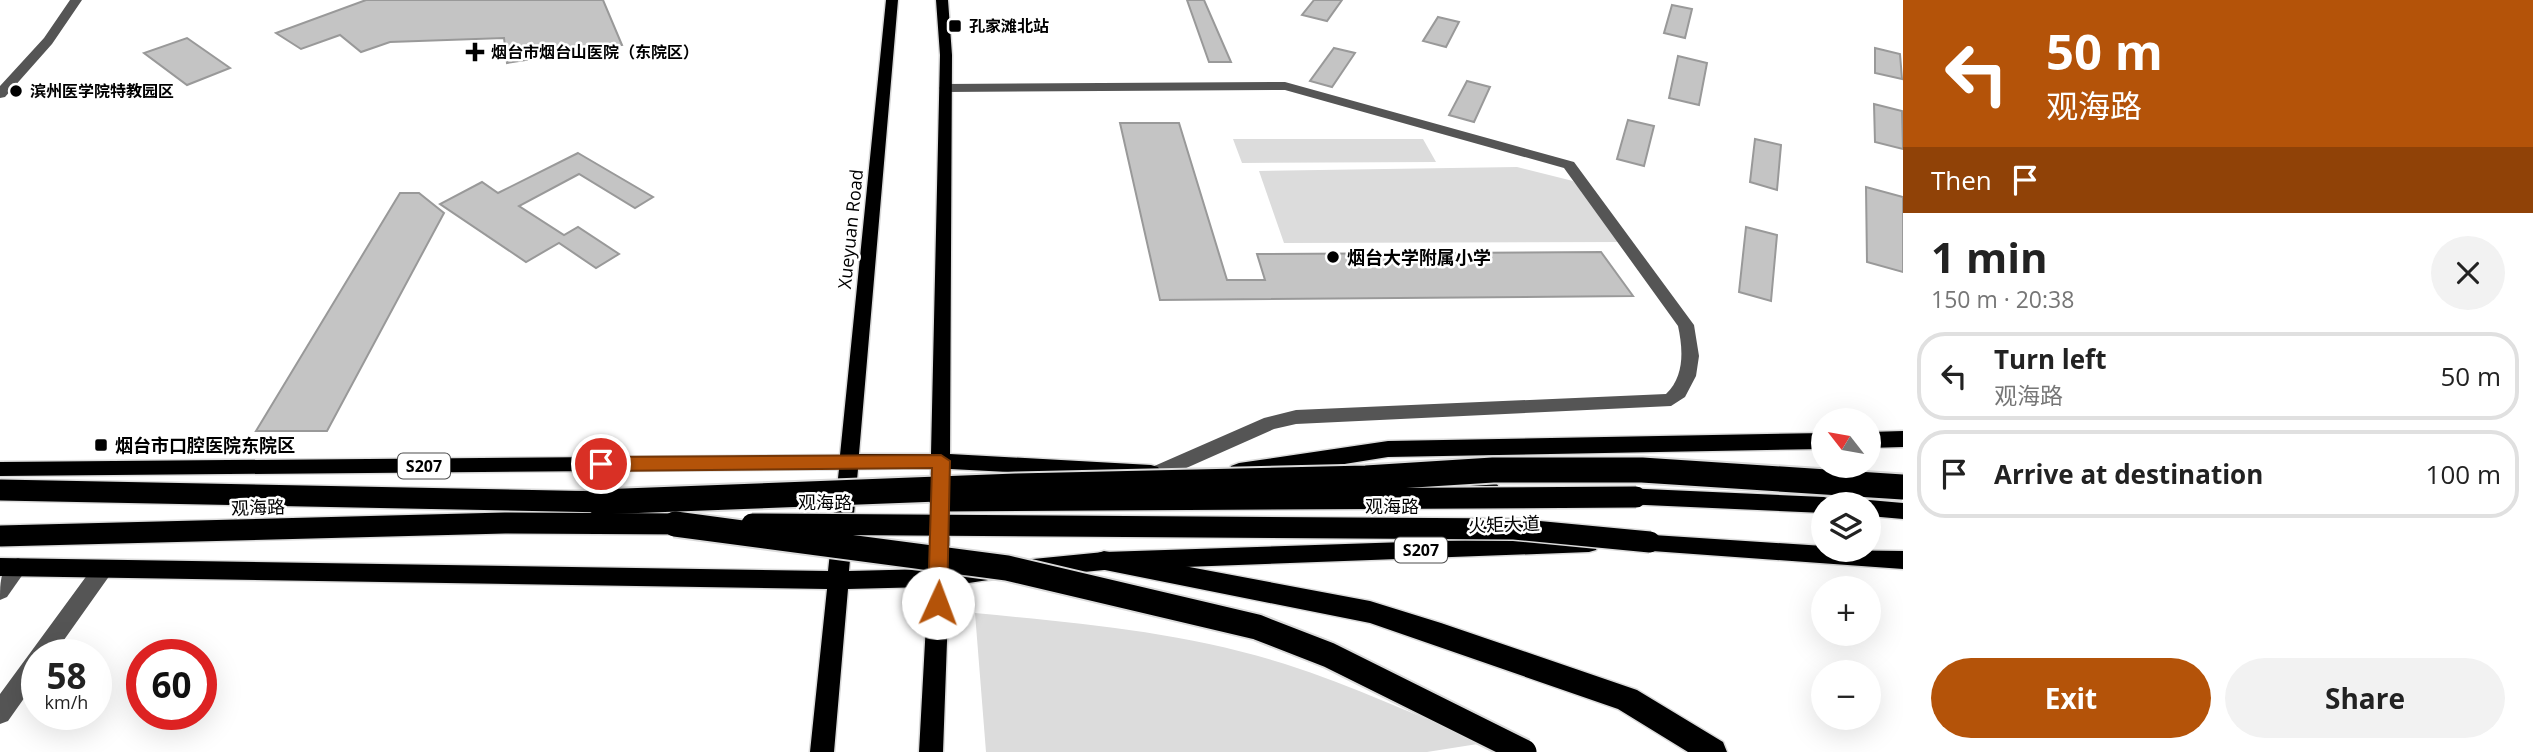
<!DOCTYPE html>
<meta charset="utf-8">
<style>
body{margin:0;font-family:"Open Sans","Noto Sans SC",sans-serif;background:#f2f2f2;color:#222;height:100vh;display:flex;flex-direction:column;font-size:26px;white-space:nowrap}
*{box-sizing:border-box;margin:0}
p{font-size:23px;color:#767676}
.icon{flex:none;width:38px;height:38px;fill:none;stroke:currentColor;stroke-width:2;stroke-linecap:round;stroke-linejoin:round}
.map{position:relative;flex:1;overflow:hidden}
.sheet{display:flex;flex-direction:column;background:#fff;width:630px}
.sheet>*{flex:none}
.top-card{background:#b45309;color:#fff;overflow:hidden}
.needle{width:46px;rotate:301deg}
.buttons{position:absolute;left:1811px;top:408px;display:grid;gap:14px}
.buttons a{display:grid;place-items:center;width:70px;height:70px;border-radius:50%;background:#fff;box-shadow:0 7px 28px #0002;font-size:35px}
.speed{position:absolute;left:21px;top:639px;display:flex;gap:14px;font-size:35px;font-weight:700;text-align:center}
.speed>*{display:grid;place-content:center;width:91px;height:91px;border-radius:50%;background:#fff;box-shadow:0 7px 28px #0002;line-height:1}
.speed small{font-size:18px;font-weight:400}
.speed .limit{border:10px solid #d22;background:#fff;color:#111}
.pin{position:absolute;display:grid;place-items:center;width:60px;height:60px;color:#fff;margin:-30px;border:4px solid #fff;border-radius:50%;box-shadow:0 2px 7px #0007}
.me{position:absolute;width:77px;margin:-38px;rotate:2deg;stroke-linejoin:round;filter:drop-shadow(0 0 5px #0008)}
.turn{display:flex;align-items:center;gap:24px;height:147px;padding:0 28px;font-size:32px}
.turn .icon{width:91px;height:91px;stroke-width:2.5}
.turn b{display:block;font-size:49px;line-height:60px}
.then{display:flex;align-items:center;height:66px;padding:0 28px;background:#0003;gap:14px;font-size:26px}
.round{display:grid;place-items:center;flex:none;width:74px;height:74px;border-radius:37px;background:#f2f2f2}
.summary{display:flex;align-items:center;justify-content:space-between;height:119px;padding:0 28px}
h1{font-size:42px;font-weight:700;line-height:52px}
.cta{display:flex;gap:14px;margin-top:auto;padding:14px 28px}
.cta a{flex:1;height:80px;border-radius:42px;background:#b45309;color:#fff;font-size:28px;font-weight:700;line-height:80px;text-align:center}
.cta a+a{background:#f2f2f2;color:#222}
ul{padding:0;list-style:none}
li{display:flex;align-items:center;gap:21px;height:88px;margin:0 14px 10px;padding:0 14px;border:4px solid #e0e0e0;border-radius:28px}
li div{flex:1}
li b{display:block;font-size:26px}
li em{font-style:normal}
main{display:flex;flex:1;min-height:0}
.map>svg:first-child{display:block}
</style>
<main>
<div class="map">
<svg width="1903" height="752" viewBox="0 0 1903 752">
<rect width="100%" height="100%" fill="#fff"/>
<g fill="#dcdcdc">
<polygon points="1233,139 1423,139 1436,162 1242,163"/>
<polygon points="1517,167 1573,181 1629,242 1284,243 1259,171"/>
<path d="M 975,613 C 1079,623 1185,632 1285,664 C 1353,686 1418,716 1484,743 L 1427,752 L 986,752 Z"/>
</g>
<g fill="#c4c4c4" stroke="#999" stroke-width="2">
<polygon points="366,0 603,0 622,45 507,63 504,38 390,42 361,52 340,35 301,49 276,33"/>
<polygon points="1187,0 1204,0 1231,62 1209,62"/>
<polygon points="1314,0 1342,0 1327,21 1302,15"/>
<polygon points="1672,5 1692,9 1685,38 1664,33"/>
<polygon points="1438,17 1459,22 1446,47 1423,41"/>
<polygon points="187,38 230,68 187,85 144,53"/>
<polygon points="1334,48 1355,53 1332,87 1310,81"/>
<polygon points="1875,48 1900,54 1902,79 1875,73"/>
<polygon points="1678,56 1707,63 1699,105 1669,98"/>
<polygon points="1467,81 1490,87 1474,122 1449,115"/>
<polygon points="1874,104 1902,111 1903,149 1875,142"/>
<polygon points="1628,120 1654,126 1644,166 1617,159"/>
<polygon points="1120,123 1179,123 1227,280 1265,280 1257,254 1601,252 1633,296 1160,300"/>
<polygon points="1755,139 1781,145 1777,190 1750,182"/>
<polygon points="578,153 653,197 635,208 579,174 519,206 564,235 578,227 619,254 596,268 559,243 526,262 440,204 482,182 498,193"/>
<polygon points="1866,187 1903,197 1903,272 1867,262"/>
<polygon points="400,193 419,193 444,213 327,431 256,431"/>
<polygon points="1746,227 1777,235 1771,301 1739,292"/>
</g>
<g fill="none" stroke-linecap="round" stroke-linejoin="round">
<defs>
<g id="major">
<path d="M 886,0 L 898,0 L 859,454 L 931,454 L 940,55 L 936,0 L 948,0 L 952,55 L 950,454 L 1151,465 L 1158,467 L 1161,472 L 1158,477 L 1151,479 L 950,469 L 949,568 L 988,564 L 995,567 L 998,573 L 995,579 L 949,586 L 943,752 L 919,752 L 928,587 L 848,589 L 834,752 L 810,752 L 827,589 L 0,576 L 0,558 L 828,571 L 839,469 L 0,476 L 0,462 L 840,455 ZM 931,468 L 929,569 L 849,571 L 858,469 Z"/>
<polygon points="1420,477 1490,481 1497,484 1500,489 1497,494 1490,497 1420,493 1413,490 1410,485 1413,480"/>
<polygon points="1623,488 1824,497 1831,499 1833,504 1824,504 1824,513 1623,504 1616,501 1613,496 1616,491"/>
<polygon points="1869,500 1903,503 1903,519 1869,516 1869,504 1861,504"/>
<polygon points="1638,534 1824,546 1824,550 1903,551 1903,569 1638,550 1631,548 1628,542 1631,536"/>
<polygon points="1589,536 1596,538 1599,544 1596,550 1589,552 1104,570 1033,577 1026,574 1023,568 1026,562 1033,559 1104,552"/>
</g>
<g id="highway">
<polygon points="1903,431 1903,447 1869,448 1869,432"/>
<polygon points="1824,433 1824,449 1388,457 1239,481 1231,478 1228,472 1231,466 1239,463 1388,441"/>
<polygon points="1104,551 1370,601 1441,623 1637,690 1723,742 1727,752 1688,752 1618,709 1370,623 1095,568 1092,561 1095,554"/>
</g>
</defs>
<use href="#major" stroke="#dbdbdb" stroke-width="3"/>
<use href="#highway" stroke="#dbdbdb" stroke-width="3"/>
<g fill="#555" fill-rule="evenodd">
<polygon points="70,0 82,0 52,44 5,97 0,98 0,86 44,38"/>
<path d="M 1285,82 L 1574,162 L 1694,325 L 1699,356 L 1696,376 L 1685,397 L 1671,406 L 1296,424 L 1274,429 L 1166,477 L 1152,477 L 1149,472 L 1152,467 L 1264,418 L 1296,410 L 1666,394 C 1685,376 1683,349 1678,326 L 1564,168 L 1285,90 L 945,92 L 939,88 L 945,84 Z"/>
<path d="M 18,558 L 25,561 L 28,567 L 7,597 L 0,600 C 0,582 0,565 18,558 Z"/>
<polygon points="103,560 110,563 113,569 110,575 54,654 37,654 37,680 8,721 0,724 0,694 96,563"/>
</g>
<use href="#major" fill="#000" fill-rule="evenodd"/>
<use href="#highway" fill="#000" fill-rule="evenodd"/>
<defs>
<g id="major-bridge">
<polyline points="0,490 607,502"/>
<polyline points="940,501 1636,497"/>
<polyline points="752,524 1514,529 1650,542"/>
<polyline points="0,536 505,523 686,524"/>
</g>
<g id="highway-bridge">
<polyline points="598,502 1016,486 1366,478 1493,470 1642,470 1903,487"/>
<polyline points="675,524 1007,568 1257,627 1329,655 1524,752"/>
</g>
</defs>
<use href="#major-bridge" stroke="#dbdbdb" stroke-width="24" stroke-linecap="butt"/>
<use href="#highway-bridge" stroke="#dbdbdb" stroke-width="29" stroke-linecap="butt"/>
<use href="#major-bridge" stroke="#000" stroke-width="21"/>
<use href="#highway-bridge" stroke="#000" stroke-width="25"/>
</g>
<polygon fill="#b45309" stroke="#753606" stroke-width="2" points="941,455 950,461 947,603 944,609 931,609 928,603 932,468 601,471 592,464 601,457"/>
<g fill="#000" stroke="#fff" stroke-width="2.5">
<rect x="948" y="19" width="14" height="14" rx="3.5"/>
<path d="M471.5 41.5h7v7h7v7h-7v7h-7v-7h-7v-7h7z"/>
<circle cx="16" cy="91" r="7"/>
<circle cx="1333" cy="257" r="7"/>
<rect x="94" y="438" width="14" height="14" rx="3.5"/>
</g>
<g text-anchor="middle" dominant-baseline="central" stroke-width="5" stroke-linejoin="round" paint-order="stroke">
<g font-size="16" font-weight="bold" fill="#000" stroke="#fff" text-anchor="start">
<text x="969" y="26">孔家滩北站</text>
<text x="491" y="52">烟台市烟台山医院（东院区）</text>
<text x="30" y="91">滨州医学院特教园区</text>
</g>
<g fill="#fff" stroke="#4c4c4c" stroke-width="2">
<rect x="398" y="453.5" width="52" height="25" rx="5"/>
<rect x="1395" y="537.5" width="52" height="25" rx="5"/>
</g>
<g font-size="16" font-weight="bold" fill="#000">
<text x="424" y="466">S207</text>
<text x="1421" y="550">S207</text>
</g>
<g font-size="18" fill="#000" stroke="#fff">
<text transform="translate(850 229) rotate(-84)">Xueyuan Road</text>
<text x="825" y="502">观海路</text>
<text x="1392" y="506">观海路</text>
<text transform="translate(258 507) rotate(-2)">观海路</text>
<text transform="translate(1504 524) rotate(-2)">火矩大道</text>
</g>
<g font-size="18" font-weight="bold" fill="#000" stroke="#fff" text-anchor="start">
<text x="1347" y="257">烟台大学附属小学</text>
<text x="115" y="445">烟台市口腔医院东院区</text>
</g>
</g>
</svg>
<div class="buttons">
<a><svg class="needle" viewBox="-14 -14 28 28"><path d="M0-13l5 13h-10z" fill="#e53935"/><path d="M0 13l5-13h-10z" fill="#767676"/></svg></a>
<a><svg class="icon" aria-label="layers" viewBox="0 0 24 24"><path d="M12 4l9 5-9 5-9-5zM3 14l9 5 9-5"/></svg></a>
<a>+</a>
<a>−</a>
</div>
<div class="speed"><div>58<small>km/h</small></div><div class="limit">60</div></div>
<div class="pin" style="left:601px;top:464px;background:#d93025"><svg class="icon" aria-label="arrive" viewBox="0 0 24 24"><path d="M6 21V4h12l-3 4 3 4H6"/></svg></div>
<svg class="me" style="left:938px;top:603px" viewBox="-20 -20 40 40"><circle r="19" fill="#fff"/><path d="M0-13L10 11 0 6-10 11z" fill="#b45309"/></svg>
</div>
<section class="sheet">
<div class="top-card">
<div class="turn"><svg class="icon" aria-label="left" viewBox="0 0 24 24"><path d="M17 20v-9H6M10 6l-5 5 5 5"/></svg><div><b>50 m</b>观海路</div></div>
<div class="then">Then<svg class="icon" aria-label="arrive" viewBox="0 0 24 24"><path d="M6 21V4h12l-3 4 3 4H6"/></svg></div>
</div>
<div class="summary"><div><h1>1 min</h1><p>150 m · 20:38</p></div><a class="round"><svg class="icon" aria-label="close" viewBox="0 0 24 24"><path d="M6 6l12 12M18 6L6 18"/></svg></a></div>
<ul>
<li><svg class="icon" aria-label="left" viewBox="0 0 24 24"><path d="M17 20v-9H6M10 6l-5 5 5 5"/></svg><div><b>Turn left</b><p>观海路</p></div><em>50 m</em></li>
<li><svg class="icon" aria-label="arrive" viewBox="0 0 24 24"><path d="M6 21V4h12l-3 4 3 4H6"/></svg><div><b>Arrive at destination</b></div><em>100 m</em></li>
</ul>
<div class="cta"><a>Exit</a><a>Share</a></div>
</section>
</main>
